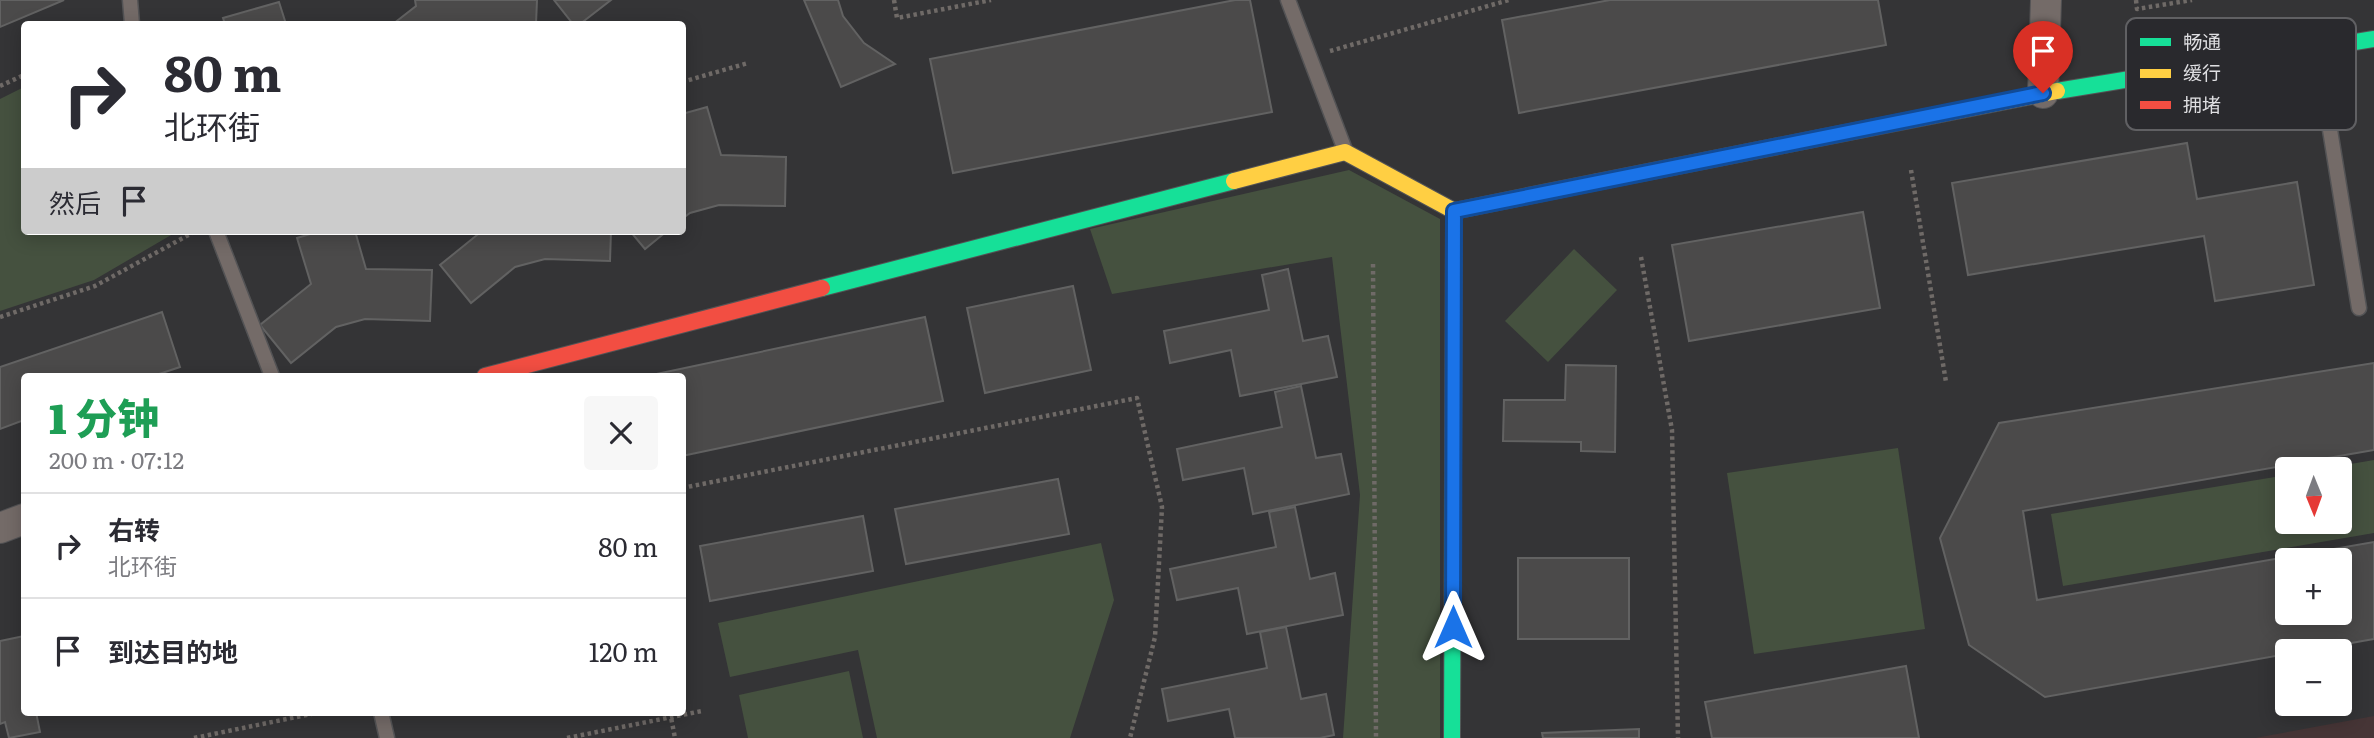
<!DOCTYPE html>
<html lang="zh">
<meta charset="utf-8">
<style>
body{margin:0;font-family:Literata,"Noto Sans SC",serif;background:#f7f7f7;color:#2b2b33;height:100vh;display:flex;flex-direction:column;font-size:26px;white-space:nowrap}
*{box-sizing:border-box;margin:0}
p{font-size:23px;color:#7c7c81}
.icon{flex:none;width:38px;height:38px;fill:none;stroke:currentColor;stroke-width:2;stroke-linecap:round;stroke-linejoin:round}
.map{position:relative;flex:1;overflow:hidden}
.drawer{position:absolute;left:21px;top:373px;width:665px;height:343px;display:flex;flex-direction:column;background:#fff;border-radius:7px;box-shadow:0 4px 18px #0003}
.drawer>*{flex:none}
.top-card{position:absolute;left:21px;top:21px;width:665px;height:214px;border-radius:7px;box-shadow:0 4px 18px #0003;background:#fff;color:#2b2b33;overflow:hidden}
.needle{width:46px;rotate:179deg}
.tools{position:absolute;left:2275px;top:457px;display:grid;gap:14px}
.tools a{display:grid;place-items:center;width:77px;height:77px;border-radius:7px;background:#fff;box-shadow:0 4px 18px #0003;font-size:35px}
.pin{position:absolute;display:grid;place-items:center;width:60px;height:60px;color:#fff;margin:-72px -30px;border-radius:50% 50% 50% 0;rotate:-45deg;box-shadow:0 0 7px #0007}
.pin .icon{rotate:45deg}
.me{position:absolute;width:77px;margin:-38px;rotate:0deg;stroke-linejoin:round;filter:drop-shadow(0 0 5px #0008)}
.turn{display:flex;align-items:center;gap:24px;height:147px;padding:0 28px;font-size:32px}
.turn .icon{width:91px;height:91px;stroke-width:2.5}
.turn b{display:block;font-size:49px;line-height:60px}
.then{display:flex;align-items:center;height:66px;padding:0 28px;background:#0003;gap:14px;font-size:26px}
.round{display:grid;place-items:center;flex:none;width:74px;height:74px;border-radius:7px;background:#f7f7f7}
.head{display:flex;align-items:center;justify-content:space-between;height:119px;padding:0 28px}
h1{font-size:42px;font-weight:800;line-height:52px;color:#1e9e55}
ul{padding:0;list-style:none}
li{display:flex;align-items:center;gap:21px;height:105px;padding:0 28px;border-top:2px solid #e1e1e2}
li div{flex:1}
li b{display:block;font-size:26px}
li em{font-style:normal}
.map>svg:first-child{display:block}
</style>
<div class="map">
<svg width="2374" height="738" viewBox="0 0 2374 738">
<rect width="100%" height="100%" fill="#343436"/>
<polygon fill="#463536" points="2374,716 2374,738 2255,738"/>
<g fill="#45513f">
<polygon points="24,87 24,231 178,231 94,280 0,311 0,99"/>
<polygon points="1349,170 1440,219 1440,738 1343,738 1360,495 1332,257 1112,294 1090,229"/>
<polygon points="1574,249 1617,290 1548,362 1505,321"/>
<polygon points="1898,448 1925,629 1754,654 1727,473"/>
<polygon points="2374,460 2374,533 2063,586 2051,514 2287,475 2287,522 2340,522 2340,469 2321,469"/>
<polygon points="1101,543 1114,600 1070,738 877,738 858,650 730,677 718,623"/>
<polygon points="849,671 863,738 748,738 739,695"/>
</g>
<g fill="#4b4a4a" stroke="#626262" stroke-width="2" fill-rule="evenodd">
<polygon points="0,0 64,0 0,27"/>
<polygon points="415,0 537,0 536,24 393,24 416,6"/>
<polygon points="554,0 611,0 580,24 573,24"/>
<polygon points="804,0 838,0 843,16 864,43 895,64 841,87"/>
<polygon points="1235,0 1250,0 1272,112 953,173 930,59"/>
<polygon points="1610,0 1878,0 1886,45 1519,113 1502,20"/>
<polygon points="279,2 286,24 225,24 223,18"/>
<polygon points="707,107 721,155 786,157 785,206 719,205 690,213 682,219 682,114"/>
<polygon points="2187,143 2197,199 2297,182 2314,285 2215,301 2204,236 1968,275 1952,183"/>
<polygon points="1863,212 1880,308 1689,341 1672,245"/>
<polygon points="320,231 355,231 366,269 432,270 430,321 365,319 336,327 291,363 260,325 311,284 297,238"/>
<polygon points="482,231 611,231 610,261 545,259 515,267 471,303 440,265"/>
<polygon points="630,231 667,231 645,249"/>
<polygon points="1288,269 1303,341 1328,336 1337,377 1240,396 1231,350 1170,363 1164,331 1269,310 1262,275"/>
<polygon points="1073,286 1091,370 985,393 967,308"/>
<polygon points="162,312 180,367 153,376 24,376 24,420 0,429 0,367"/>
<polygon points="925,317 943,401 682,456 682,376 647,376"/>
<path d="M 2374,363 L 2374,450 L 2023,511 L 2037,600 L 2374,542 L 2374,639 L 2306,651 L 2287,651 L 2287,654 L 2045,697 L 1969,645 L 1940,538 L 1999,423 ZM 2287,560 L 2340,560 L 2340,612 L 2287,612 Z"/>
<polygon points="1566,365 1616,366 1615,452 1581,451 1581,442 1503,441 1504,400 1565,400"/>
<polygon points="1301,386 1316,458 1341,454 1349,494 1253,514 1244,468 1183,480 1177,449 1282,427 1275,392"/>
<polygon points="1058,479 1069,534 906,564 895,509"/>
<polygon points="1295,507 1310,579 1335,573 1343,615 1247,634 1238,588 1177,600 1170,569 1276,547 1269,512"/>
<polygon points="863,516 873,571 710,601 700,546"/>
<rect x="1518" y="558" width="111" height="81"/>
<polygon points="1286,627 1301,699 1326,694 1334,735 1320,738 1235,738 1229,709 1168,721 1162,689 1267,668 1260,632"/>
<polygon points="24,636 24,712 36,712 40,732 9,738 5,722 0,724 0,641"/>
<polygon points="1906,666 1919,738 1712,738 1705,702"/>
<polygon points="1639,729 1639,738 1543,738 1542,733"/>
</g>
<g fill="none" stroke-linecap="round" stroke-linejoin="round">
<defs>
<g id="lane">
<polyline points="130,0 132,24"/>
<polyline points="1288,0 1345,150"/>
<polyline points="2317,50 2359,308"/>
<polyline points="216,231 272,376"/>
<polyline points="381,712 387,738"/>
</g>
<g id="street">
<polyline points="2043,93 2046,0"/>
<polyline points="0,528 24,519"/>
</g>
<g id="fast">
<polyline points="2057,91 2374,39"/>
<polyline points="822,288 1234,181"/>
<polyline points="1452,738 1454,211 1597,182"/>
</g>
<g id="slow">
<polyline points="1234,181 1345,152 1454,211"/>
<polyline points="1597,182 2057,91"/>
</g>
<polyline id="jam" points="485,376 822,288"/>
</defs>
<use href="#lane" stroke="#535355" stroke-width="17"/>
<use href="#street" stroke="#535355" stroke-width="32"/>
<use href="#fast" stroke="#535355" stroke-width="18"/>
<use href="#slow" stroke="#535355" stroke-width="18"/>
<use href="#jam" stroke="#535355" stroke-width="18"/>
<g stroke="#6f6a67" stroke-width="4.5" stroke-dasharray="3.5 3.5" stroke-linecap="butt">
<polyline points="894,0 897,18 991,0"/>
<polyline points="2136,0 2137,9 2192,0"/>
<polyline points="1330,51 1509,0"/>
<polyline points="682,82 748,63"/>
<polyline points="0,86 24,75"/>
<polyline points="1911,170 1946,382"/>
<polyline points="1641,257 1672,430 1678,738"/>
<polyline points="1373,264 1376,738"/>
<polyline points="0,317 95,286 194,232"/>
<polyline points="682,488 1137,398 1162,507 1155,637 1130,738"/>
<polyline points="670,712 675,738"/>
<polyline points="194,738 321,712"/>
<polyline points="567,738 702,711"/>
</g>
<use href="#lane" stroke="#746b68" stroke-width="14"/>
<use href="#street" stroke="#746b68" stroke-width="30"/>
<use href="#fast" stroke="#16e098" stroke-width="16"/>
<use href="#slow" stroke="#ffcf43" stroke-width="16"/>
<use href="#jam" stroke="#f24e42" stroke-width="16"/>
</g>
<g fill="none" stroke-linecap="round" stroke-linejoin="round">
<defs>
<polyline id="route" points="1453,627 1454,211 2043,93"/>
</defs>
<use href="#route" stroke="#114b97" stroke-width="18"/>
<use href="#route" stroke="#1a73e8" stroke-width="12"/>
</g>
<rect x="2126" y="18" width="230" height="112" rx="10" fill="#29292d" stroke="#606063" stroke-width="2"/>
<rect x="2140" y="38" width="31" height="8" fill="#16e098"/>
<rect x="2140" y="69" width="31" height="9" fill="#ffcf43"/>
<rect x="2140" y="101" width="31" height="8" fill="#f24e42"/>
<g font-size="19" fill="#dfdfe2">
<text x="2183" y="49">畅通</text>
<text x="2183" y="80">缓行</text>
<text x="2183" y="112">拥堵</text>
</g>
</svg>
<div class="tools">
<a><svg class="needle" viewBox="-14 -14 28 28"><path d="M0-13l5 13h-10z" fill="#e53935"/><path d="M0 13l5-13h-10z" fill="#7c7c81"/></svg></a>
<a>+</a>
<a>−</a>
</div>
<div class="pin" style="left:2043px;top:93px;background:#d93025"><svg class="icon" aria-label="arrive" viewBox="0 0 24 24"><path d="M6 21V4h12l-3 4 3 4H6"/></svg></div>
<svg class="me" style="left:1453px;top:627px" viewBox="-20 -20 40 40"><path d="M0-17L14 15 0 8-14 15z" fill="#1a73e8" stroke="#fff" stroke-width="4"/></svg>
<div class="top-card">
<div class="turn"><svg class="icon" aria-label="right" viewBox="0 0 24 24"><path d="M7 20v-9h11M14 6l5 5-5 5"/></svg><div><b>80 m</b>北环街</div></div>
<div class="then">然后<svg class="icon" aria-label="arrive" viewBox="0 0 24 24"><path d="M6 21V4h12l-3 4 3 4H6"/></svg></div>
</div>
<section class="drawer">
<div class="head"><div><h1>1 分钟</h1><p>200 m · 07:12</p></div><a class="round"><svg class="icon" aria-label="close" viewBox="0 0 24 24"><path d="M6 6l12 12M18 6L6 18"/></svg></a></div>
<ul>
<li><svg class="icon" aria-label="right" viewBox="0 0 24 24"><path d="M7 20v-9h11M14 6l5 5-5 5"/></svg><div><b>右转</b><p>北环街</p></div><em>80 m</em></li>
<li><svg class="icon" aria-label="arrive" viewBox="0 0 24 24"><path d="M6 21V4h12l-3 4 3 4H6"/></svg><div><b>到达目的地</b></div><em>120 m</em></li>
</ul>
</section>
</div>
